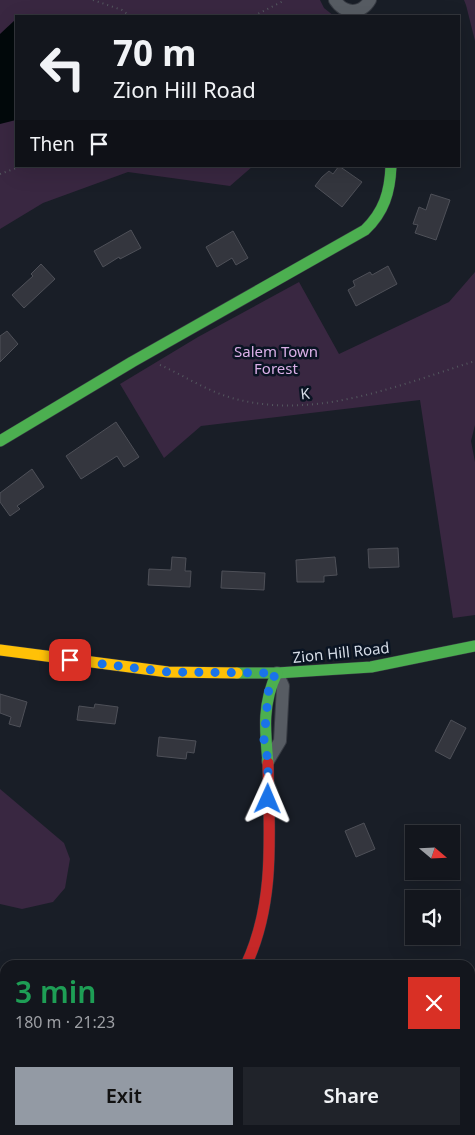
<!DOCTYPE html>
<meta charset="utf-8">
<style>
body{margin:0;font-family:"Noto Sans",sans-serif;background:#20232a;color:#f1f3f6;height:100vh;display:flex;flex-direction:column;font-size:19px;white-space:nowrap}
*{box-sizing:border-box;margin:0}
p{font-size:16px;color:#9d9fa4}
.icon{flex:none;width:28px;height:28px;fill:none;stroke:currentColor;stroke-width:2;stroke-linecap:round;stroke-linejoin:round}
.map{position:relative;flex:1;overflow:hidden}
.sheet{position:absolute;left:0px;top:960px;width:475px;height:175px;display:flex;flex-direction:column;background:#13161d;border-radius:15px 15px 0 0;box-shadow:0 5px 20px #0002,0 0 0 1px #32353b}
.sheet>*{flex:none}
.hud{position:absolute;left:15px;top:15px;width:445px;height:152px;border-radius:0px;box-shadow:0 5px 20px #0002,0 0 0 1px #32353b;background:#13161d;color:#f1f3f6;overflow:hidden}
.needle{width:32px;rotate:109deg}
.fabs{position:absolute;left:405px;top:825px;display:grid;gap:10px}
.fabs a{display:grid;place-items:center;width:55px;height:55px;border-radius:0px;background:#13161d;box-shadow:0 5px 20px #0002,0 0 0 1px #32353b;font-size:25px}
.pin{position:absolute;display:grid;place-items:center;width:42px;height:42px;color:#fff;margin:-21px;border-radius:10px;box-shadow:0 2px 8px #0006}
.me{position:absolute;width:55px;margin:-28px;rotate:1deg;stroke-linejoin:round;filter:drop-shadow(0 0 4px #0008)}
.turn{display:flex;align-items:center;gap:18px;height:105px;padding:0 15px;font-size:22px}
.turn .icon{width:65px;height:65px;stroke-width:2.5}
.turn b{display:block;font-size:35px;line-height:42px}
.then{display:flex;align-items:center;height:48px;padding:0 15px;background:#0003;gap:10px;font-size:19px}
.round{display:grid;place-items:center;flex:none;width:52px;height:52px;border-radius:0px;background:#20232a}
.headline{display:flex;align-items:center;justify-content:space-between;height:85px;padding:0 15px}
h1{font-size:30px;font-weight:600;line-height:38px;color:#1e9e55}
.primary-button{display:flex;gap:10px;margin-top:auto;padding:10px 15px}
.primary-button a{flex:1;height:58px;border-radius:0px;background:#939aa4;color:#111;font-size:20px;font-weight:600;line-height:58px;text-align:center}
.primary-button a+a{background:#20232a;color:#f1f3f6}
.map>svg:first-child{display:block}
</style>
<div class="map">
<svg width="475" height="1135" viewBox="0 0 475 1135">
<rect width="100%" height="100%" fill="#191e27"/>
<g fill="#392741">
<polygon points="0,0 320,0 324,8 334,16 16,16 16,166 253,166 230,186 128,172 43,203 0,229"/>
<polygon points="464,0 475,0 475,41 466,5"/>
<polygon points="475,272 475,425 471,441 475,462 475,615 453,618 420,400 201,426 164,458 120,384 198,337 299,282 339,354 449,302"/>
<polygon points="0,789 64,843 70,859 65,888 53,902 22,909 0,904"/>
<polygon points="475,1107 475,1135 171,1135 178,1130 470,1130 470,1110"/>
</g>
<polygon fill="#02090b" points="16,19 16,120 0,124 0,34"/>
<g fill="#34363e" stroke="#4e5058">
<polygon points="339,166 362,182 342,207 315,186 322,177 329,171 333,174"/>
<polygon points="431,194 450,200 436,240 415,233 418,225 413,224 419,207 426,210"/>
<polygon points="131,230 141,248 120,259 119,257 103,267 94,251"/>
<polygon points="233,231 248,258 236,265 232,258 217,267 206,247"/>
<polygon points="41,264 55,279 24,308 12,295 33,276 31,274"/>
<polygon points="388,266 397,284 356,306 348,290 355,286 353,281 370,272 372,275"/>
<polygon points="7,331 18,344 0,362 0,336"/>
<polygon points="116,422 139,457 124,467 117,456 81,479 66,456"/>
<polygon points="32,469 44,487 17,506 20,509 10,516 0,502 0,493"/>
<polygon points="398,548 399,567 369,568 368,549"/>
<polygon points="172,557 186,558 185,571 191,571 190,587 148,585 149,569 171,570"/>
<polygon points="335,557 337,575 324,576 324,582 297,582 296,560"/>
<polygon points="222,571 265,573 264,590 221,588"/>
<polygon points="0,694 27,702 20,727 9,724 11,717 0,713"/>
<polygon points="95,704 118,707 115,724 77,720 79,706 94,708"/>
<polygon points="451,720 466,728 450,759 435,751"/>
<polygon points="159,737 196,741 194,753 187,752 186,759 157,756"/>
<polygon points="364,823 375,849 356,857 345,831"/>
</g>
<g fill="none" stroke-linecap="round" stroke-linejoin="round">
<defs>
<g id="street">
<path d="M 335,0 C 344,14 361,15 370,0"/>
<polyline points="268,761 280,741 283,686 277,673"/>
<polyline points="93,1135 93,1130"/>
</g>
<g id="fast">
<path d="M 0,441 L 132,362 L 365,230 C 384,212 390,192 391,166"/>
<polyline points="237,673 277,673 371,667 475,646"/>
<path d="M 268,763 C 265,731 262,703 277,673"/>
</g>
<polyline id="slow" points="0,650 168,672 237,673"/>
<path id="jam" d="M 246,965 C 276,902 269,831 268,763"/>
</defs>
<use href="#street" stroke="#373b43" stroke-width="14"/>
<use href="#fast" stroke="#373b43" stroke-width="12"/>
<use href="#slow" stroke="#373b43" stroke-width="12"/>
<use href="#jam" stroke="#373b43" stroke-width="12"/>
<g stroke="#54585f" stroke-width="2" stroke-dasharray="1 4" stroke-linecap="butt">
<polyline points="93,0 122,10 130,16"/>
<polyline points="254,16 285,0"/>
<polyline points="0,174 22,166"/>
<path d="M 160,365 C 183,375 207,391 232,398 C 314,421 397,386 475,361"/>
</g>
<use href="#street" stroke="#575c63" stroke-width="12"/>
<use href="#fast" stroke="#4caf50" stroke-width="11"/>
<use href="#slow" stroke="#ffc107" stroke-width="11"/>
<use href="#jam" stroke="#c62828" stroke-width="11"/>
</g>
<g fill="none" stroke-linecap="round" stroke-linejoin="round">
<polyline stroke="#1a73e8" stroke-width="9" stroke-dasharray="0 16.2" points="70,660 168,672 276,673 269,686 264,740 268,761 268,799"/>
</g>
<g text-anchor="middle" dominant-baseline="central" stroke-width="5" stroke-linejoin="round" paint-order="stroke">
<g font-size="15" fill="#daafe7" stroke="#0a1423">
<text x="276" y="351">Salem Town<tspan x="276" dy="17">Forest</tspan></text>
</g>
<g font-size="15" fill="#d5dce7" stroke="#0a1423">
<text transform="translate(305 393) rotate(-6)">K</text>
<text transform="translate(341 652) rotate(-6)">Zion Hill Road</text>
</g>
</g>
</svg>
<div class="fabs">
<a><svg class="needle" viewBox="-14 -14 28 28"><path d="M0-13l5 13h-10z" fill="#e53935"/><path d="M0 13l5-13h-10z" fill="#9d9fa4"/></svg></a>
<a><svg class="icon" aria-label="sound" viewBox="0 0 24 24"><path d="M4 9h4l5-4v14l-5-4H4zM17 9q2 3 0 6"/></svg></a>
</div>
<div class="pin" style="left:70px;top:660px;background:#d93025"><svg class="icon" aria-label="arrive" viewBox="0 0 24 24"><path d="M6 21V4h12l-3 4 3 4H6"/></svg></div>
<svg class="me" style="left:268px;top:799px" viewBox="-20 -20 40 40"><path d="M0-17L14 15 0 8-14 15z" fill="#1a73e8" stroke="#fff" stroke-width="4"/></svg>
<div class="hud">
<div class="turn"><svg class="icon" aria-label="left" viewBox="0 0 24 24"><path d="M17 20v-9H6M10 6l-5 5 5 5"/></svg><div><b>70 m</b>Zion Hill Road</div></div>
<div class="then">Then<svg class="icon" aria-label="arrive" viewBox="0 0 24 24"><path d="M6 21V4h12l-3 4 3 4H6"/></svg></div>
</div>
<section class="sheet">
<div class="headline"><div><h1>3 min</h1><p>180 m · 21:23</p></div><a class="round" style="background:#d93025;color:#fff"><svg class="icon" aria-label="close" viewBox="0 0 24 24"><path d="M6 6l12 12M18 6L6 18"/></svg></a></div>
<div class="primary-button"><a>Exit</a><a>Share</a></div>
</section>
</div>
